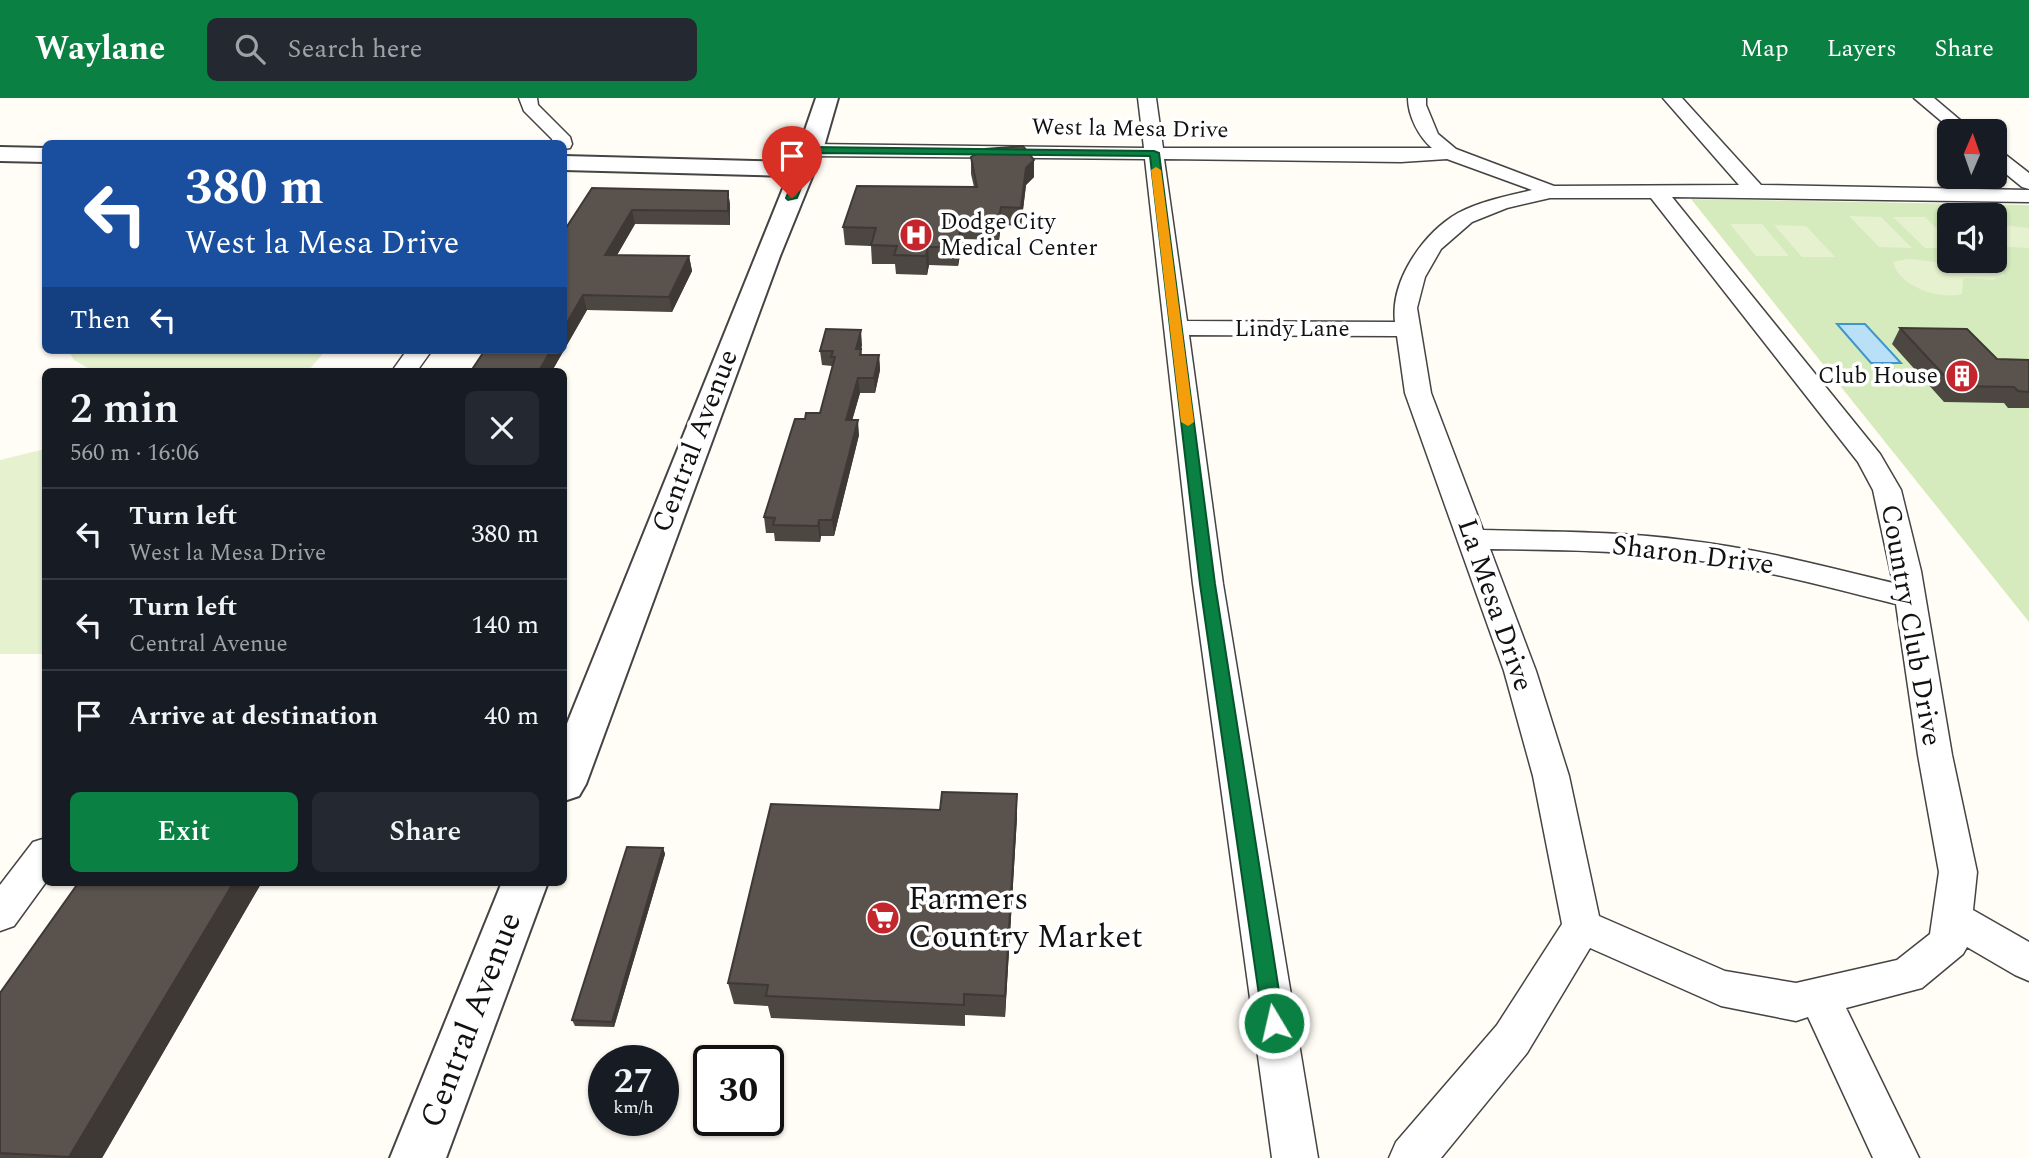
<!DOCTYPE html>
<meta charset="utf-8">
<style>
body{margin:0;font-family:Spectral,serif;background:#242831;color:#f1f3f6;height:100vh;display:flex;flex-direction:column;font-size:26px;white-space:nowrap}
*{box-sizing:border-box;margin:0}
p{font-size:23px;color:#9ea1a6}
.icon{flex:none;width:38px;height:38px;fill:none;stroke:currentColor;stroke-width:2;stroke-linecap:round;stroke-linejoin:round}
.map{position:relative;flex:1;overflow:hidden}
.sheet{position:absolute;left:42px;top:270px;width:525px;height:518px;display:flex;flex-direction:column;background:#171b24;border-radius:10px;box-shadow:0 2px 5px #0004}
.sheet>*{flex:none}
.hud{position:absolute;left:42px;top:42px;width:525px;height:214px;border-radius:10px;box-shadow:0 2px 5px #0004;background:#1a4fa0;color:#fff;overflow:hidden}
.needle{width:46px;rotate:2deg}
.buttons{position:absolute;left:1937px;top:21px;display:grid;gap:14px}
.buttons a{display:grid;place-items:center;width:70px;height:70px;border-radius:10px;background:#171b24;box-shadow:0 2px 5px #0004;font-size:35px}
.speed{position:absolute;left:588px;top:947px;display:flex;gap:14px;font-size:35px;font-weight:700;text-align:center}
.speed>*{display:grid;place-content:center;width:91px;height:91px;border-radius:50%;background:#171b24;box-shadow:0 2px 5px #0004;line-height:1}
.speed small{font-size:18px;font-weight:400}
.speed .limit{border:4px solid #111;border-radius:10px;background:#fff;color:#111}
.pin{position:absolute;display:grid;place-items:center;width:60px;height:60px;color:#fff;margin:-72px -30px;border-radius:50% 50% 50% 0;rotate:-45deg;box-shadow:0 0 7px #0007}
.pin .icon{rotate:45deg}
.me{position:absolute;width:77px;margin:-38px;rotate:351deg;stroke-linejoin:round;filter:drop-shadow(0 0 5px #0008)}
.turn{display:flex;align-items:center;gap:24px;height:147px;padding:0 28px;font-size:32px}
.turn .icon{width:91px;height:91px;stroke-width:2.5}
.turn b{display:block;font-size:49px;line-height:60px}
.then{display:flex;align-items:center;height:66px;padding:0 28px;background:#0003;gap:14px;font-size:26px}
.round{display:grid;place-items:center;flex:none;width:74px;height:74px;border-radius:10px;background:#242831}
.overview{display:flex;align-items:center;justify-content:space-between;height:119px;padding:0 28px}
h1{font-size:42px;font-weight:600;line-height:52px}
.button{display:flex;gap:14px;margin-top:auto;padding:14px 28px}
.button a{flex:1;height:80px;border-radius:10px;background:#0b8043;color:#fff;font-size:28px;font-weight:600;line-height:80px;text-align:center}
.button a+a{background:#242831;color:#f1f3f6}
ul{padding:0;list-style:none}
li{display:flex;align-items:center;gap:21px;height:91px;padding:0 28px;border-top:2px solid #363941}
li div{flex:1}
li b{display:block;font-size:26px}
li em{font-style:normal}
header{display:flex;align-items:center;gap:42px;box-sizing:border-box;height:98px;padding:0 35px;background:#0b8043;color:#fff}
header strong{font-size:33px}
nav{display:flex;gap:38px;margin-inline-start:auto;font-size:24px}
.search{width:490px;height:63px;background:#242831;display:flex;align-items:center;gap:18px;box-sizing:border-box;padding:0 24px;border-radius:10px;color:#9ea1a6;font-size:26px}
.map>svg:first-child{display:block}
</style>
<header>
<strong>Waylane</strong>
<div class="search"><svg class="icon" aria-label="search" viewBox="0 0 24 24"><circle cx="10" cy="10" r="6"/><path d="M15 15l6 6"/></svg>Search here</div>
<nav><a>Map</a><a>Layers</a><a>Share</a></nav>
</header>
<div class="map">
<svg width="2029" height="1060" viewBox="0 0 2029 1060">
<rect width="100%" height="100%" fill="#fffdf5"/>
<path fill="#d5ebbd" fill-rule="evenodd" d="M 1691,101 L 2029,107 L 2029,524 ZM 1950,117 L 1995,117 L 1995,163 L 1950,163 Z"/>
<g fill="#e6f2cf">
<polygon points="1849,118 1881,119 1912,150 1879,149"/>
<polygon points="1893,119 1925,119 1949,143 1949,150 1925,150"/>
<polygon points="1730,126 1762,126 1789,158 1756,158"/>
<polygon points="1995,126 2029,130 2029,150 1995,148"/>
<polygon points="1774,127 1806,128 1835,159 1802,159"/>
<path d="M 1907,161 C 1919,161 1930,164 1942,165 C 1963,167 1991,155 2005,178 L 1993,182 L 1966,180 L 1963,182 L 1962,196 C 1940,202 1899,189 1893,164 Z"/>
<polygon points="68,252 326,252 308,273 93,273 74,262"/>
<polygon points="45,351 45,556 0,556 0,362"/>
</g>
<polygon fill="#b9e0f7" stroke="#3f96cf" stroke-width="2" points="1837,226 1865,226 1901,265 1871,265"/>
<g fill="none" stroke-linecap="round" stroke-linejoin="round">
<defs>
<g id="minor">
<polygon points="519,0 537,0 538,7 570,39 572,46 570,50 564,51 564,46 553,46 552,41 524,13"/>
<path d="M 1138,0 L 1156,0 L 1163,50 L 1432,50 C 1419,39 1408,18 1408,0 L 1426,0 L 1426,7 L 1438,36 L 1456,51 L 1554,88 L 1739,87 L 1663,0 L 1682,0 L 1761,87 L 2029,92 L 2029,104 L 1672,99 L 1880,356 L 1901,392 L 1921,473 L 1952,657 L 1977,774 L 1973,812 L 2029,844 L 2029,883 L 2015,877 L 1967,849 L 1963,856 L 1922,890 L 1846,910 L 1919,1060 L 1873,1060 L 1808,919 L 1796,923 L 1721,908 L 1590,850 L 1527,955 L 1441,1060 L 1389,1060 L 1396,1044 L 1497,927 L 1562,826 L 1533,678 L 1504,573 L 1405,295 L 1397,238 L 1189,237 L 1223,486 L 1318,1060 L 1272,1060 L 1193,486 L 1145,61 L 811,58 L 802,52 L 811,46 L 1144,50 ZM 1164,61 L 1401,64 L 1447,61 L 1532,92 C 1507,98 1481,103 1458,115 C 1423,135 1390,183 1395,224 L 1187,223 ZM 1550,100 L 1651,100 L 1858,364 L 1873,392 L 1893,485 C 1824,468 1755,450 1684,442 C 1618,433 1550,434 1483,432 L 1431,295 L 1417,210 L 1425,179 L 1441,151 L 1472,124 L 1507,110 ZM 1490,451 C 1556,452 1622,452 1687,461 C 1758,470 1827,489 1896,506 L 1918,657 L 1939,774 L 1930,836 L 1897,862 L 1796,885 L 1725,873 L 1599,818 L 1569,678 L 1536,573 Z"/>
<polygon points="1914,0 1934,0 1973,33 1953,33"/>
<polygon points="1995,52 2002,54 2029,75 2029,91 2022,89 1995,67"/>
<polygon points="407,252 432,252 417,273 392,273"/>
<polygon points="46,740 46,784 14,828 0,833 0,787 33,744"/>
</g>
<g id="tertiary">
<polygon points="816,0 838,0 823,52 780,158 586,686 579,698 564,703 564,633 788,78 564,72 564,58 794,64"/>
<polygon points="0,49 46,50 46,64 0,63"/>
<polygon points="502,784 548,784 446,1060 390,1060"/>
</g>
</defs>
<use href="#minor" stroke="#444" stroke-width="3"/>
<use href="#tertiary" stroke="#444" stroke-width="4"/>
<use href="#minor" fill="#fff" fill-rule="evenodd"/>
<use href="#tertiary" fill="#fff" fill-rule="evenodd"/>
</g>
<g fill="#4d4742">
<polygon points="971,59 1034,62 1034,79 1026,87 1021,128 1001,127 999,142 963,141 958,168 929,167 927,177 896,176 895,166 872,166 871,148 845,147 843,129 974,89 971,76"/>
<polygon points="592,90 728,93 730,107 730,127 635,126 617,157 689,158 692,173 672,214 587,212 552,273 471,273"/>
<polygon points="1900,230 1997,261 2029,262 2029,310 2008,310 2004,305 1944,304 1892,246"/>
<polygon points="862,247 861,251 862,257 879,257 880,272 875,295 860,295 852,322 859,337 834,438 821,438 820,444 775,443 774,435 766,435 764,419 805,321 820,315 832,270 832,268 822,267 820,253"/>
<polygon points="1017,719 1005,919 965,917 965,928 771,920 768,908 734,906 728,885"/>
<polygon points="663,750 665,756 614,929 575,928 572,922"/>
<polygon points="79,784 262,784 102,1060 0,1060 0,895"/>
</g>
<g fill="#3f3936">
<polygon points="1034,62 1034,79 1026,87 1021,128 1021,110 1026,70"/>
<polygon points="728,93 730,107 730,127 728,113"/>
<polygon points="1001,109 1001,127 999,142 998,124"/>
<polygon points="632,112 635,126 609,171 605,157"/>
<polygon points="962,123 963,141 958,168 957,149"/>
<polygon points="928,149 929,167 927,177 926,158"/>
<polygon points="689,158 692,173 672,214 669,199"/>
<polygon points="583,197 587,212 552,273 539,273 551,252 564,252 564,230"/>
<polygon points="861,232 862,247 857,266 856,251"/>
<polygon points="879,257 880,272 875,295 874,280"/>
<polygon points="858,280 860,295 848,337 846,322"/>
<polygon points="858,322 859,337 834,438 832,422"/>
<polygon points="819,422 821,438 820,444 818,428"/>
<polygon points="1017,696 1017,719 1005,919 1005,898"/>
<polygon points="663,750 665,756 614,929 612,924"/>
<polygon points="234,784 262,784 102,1060 71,1060 69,1059"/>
</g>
<g fill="#5a524d" stroke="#3f3936" stroke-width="2">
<polygon points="1023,48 1034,62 1026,70 1021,110 1001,109 998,124 962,123 957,149 928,149 926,158 894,157 897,148 871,147 876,130 843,129 857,88 977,89 971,59 985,51"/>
<polygon points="592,90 728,93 728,113 632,112 605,157 689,158 669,199 583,197 564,230 564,133"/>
<polygon points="1900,230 1967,231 1997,261 2029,262 2029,294 2018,293 2014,289 1954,288"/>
<polygon points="826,231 861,232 856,251 861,251 860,257 879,257 874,280 858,280 846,322 858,322 832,422 819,422 818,428 773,427 775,420 764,419 795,321 805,321 806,315 820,315 835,259 831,259 833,253 820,253"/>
<polygon points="485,252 551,252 539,273 471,273"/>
<polygon points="942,694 1017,696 1005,898 964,896 964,907 766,898 768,887 728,885 771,706 940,712"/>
<polygon points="627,749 663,750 612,924 572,922"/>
<polygon points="79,784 234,784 69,1059 0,1055 0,895"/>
</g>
<polygon fill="#0b8043" stroke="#07532c" stroke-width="2" points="811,49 1154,53 1159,55 1215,486 1284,925 1281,932 1274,934 1266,932 1263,925 1200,486 1150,58 815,55 797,100 788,102 786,100 806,52"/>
<polygon fill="#f59e0b" points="1156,69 1161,72 1194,324 1188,328 1181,324 1151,72"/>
<defs>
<symbol id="hospital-disc" viewBox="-11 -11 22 22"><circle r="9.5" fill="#c4262e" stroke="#fff"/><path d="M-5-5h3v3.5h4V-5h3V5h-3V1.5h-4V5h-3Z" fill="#fff"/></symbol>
<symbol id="building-disc" viewBox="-11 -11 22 22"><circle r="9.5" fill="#c4262e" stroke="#fff"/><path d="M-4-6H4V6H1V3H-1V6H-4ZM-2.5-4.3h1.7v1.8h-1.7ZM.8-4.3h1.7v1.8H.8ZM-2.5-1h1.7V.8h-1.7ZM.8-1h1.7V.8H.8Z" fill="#fff"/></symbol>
<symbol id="supermarket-disc" viewBox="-11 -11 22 22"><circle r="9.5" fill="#c4262e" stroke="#fff"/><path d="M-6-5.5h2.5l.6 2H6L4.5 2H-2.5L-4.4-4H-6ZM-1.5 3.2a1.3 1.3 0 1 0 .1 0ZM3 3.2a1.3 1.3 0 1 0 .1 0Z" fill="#fff"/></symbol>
</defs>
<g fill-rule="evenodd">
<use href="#hospital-disc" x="897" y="118" width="38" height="38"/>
<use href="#building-disc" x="1943" y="259" width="38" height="38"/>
<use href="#supermarket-disc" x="864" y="801" width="38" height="38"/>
</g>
<g text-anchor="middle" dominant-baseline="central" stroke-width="7" stroke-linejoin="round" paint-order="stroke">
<g font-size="23" fill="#111" stroke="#fff">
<text transform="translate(1130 31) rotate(1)">West la Mesa Drive</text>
<text x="1292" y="231">Lindy Lane</text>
</g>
<g font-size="23" fill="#111" stroke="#fff" text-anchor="start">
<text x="940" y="124">Dodge City<tspan x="940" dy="26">Medical Center</tspan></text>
<text x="1938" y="278" text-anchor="end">Club House</text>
</g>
<g font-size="28" fill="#111" stroke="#fff">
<text transform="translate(695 343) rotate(-69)">Central Avenue</text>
<text transform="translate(1693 457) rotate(7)">Sharon Drive</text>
<text transform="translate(1495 507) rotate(71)">La Mesa Drive</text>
<text transform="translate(1911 527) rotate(80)">Country Club Drive</text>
</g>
<g font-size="33" fill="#111" stroke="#fff" text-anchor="start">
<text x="908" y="801">Farmers<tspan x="908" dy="38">Country Market</tspan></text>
</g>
<g font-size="33" fill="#111" stroke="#fff">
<text transform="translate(471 922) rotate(-69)">Central Avenue</text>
</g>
</g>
</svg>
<div class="buttons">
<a><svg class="needle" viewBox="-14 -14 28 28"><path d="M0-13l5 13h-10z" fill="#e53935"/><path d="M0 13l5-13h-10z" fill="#9ea1a6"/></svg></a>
<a><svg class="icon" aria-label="sound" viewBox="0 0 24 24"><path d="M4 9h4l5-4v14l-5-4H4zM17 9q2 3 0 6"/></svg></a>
</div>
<div class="speed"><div>27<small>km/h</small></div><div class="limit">30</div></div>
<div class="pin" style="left:792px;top:100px;background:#d93025"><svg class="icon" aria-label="arrive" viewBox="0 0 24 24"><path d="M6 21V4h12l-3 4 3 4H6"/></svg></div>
<svg class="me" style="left:1274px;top:925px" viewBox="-20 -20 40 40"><circle r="17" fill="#0b8043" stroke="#fff" stroke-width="3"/><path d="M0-11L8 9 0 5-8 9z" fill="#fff"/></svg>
<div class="hud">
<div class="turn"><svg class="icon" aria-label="left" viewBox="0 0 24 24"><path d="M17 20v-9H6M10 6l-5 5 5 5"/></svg><div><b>380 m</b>West la Mesa Drive</div></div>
<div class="then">Then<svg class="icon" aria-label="left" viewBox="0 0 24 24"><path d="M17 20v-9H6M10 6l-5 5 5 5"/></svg></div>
</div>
<section class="sheet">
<div class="overview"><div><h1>2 min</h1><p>560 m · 16:06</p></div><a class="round"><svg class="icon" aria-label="close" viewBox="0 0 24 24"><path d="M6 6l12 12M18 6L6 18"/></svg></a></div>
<ul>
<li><svg class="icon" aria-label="left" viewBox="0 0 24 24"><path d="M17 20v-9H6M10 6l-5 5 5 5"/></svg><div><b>Turn left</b><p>West la Mesa Drive</p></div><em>380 m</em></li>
<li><svg class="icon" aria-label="left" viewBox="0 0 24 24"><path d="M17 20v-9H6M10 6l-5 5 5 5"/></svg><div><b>Turn left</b><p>Central Avenue</p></div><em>140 m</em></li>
<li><svg class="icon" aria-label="arrive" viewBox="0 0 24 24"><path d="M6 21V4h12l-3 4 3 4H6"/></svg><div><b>Arrive at destination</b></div><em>40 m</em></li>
</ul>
<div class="button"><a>Exit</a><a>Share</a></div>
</section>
</div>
